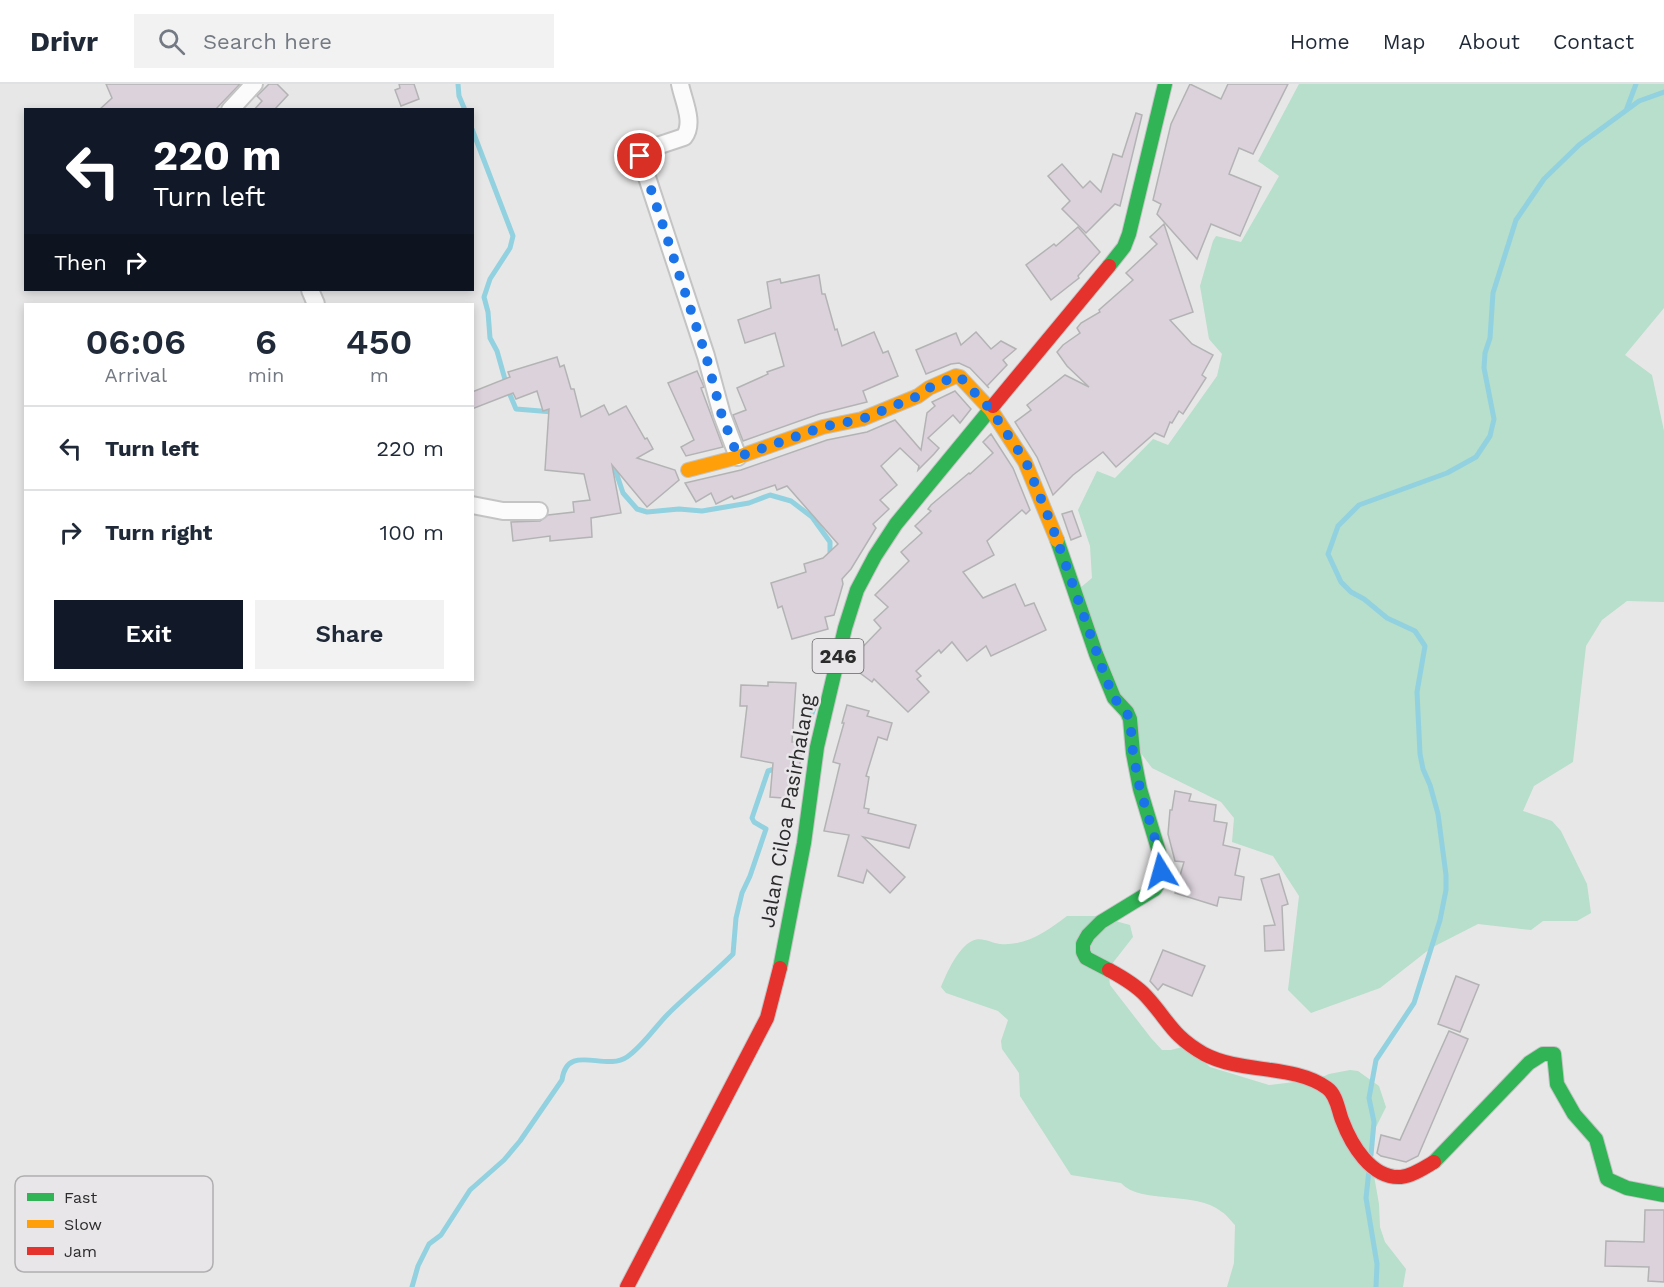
<!DOCTYPE html>
<style>
body{margin:0;font-family:"Work Sans",sans-serif;background:#f2f2f3;color:#1f2937;height:100vh;display:flex;flex-direction:column;font-size:22px;white-space:nowrap}
*{box-sizing:border-box;margin:0}
p{font-size:20px;color:#747a83}
.icon{flex:none;width:33px;height:33px;fill:none;stroke:currentColor;stroke-width:2;stroke-linecap:round;stroke-linejoin:round}
.map{position:relative;flex:1;overflow:hidden}
.sheet{position:absolute;left:24px;top:219px;width:450px;height:378px;display:flex;flex-direction:column;background:#fff;border-radius:0px;box-shadow:0 3px 9px #0003}
.sheet>*{flex:none}
.top-card{position:absolute;left:24px;top:24px;width:450px;height:183px;border-radius:0px;box-shadow:0 3px 9px #0003;background:#111827;color:#fff;overflow:hidden}
.pin{position:absolute;display:grid;place-items:center;width:51px;height:51px;color:#fff;margin:-26px;border:3px solid #fff;border-radius:50%;box-shadow:0 2px 6px #0007}
.me{position:absolute;width:66px;margin:-33px;rotate:352deg;stroke-linejoin:round;filter:drop-shadow(0 0 4px #0008)}
.turn{display:flex;align-items:center;gap:21px;height:126px;padding:0 30px;font-size:27px}
.turn .icon{width:78px;height:78px;stroke-width:2.5}
.turn b{display:block;font-size:42px;line-height:51px}
.then{display:flex;align-items:center;height:57px;padding:0 30px;background:#0003;gap:12px;font-size:22px}
.eta{display:flex;justify-content:space-evenly;align-items:center;height:102px;text-align:center}
.eta b{font-size:36px;font-weight:600;line-height:42px}
.action{display:flex;gap:12px;margin-top:auto;padding:12px 30px}
.action a{flex:1;height:69px;border-radius:0px;background:#111827;color:#fff;font-size:24px;font-weight:600;line-height:69px;text-align:center}
.action a+a{background:#f2f2f3;color:#1f2937}
ul{padding:0;list-style:none}
li{display:flex;align-items:center;gap:18px;height:84px;padding:0 30px;border-top:2px solid #e0e1e3}
li div{flex:1}
li b{display:block;font-size:22px}
li em{font-style:normal}
header{display:flex;align-items:center;gap:36px;box-sizing:border-box;height:84px;padding:0 30px;background:#fff;border-bottom:2px solid #e0e1e3}
header strong{font-size:28px}
nav{display:flex;gap:33px;margin-inline-start:auto;font-size:21px}
.search{width:420px;height:54px;background:#f2f2f3;display:flex;align-items:center;gap:15px;box-sizing:border-box;padding:0 21px;border-radius:0px;color:#747a83;font-size:22px}
.map>svg:first-child{display:block}
</style>
<header>
<strong>Drivr</strong>
<div class="search"><svg class="icon" aria-label="search" viewBox="0 0 24 24"><circle cx="10" cy="10" r="6"/><path d="M15 15l6 6"/></svg>Search here</div>
<nav><a>Home</a><a>Map</a><a>About</a><a>Contact</a></nav>
</header>
<div class="map">
<svg width="1664" height="1203" viewBox="0 0 1664 1203">
<rect width="100%" height="100%" fill="#e7e7e7"/>
<g fill="#b7dfcb">
<polygon points="1299,0 1664,0 1664,224 1625,271 1652,291 1664,347 1664,518 1627,517 1602,536 1586,562 1573,678 1534,702 1523,727 1552,737 1561,747 1587,800 1591,829 1577,837 1543,837 1531,846 1478,840 1431,864 1380,904 1311,929 1288,906 1299,812 1273,772 1232,758 1234,734 1221,718 1152,684 1140,668 1114,603 1080,504 1092,494 1090,462 1078,426 1097,387 1115,394 1153,355 1168,361 1217,292 1222,270 1209,255 1200,202 1213,157 1216,152 1241,158 1279,92 1258,77"/>
<path d="M 1067,832 L 1097,832 L 1130,841 L 1133,853 L 1108,885 L 1110,901 L 1151,954 L 1162,966 L 1171,966 L 1186,962 L 1210,983 L 1269,1001 L 1318,995 L 1329,990 L 1350,986 L 1358,987 L 1379,1002 L 1386,1023 L 1376,1043 L 1370,1069 L 1379,1120 L 1380,1143 L 1385,1158 L 1406,1185 L 1403,1203 L 1227,1203 L 1234,1179 L 1235,1141 C 1231,1137 1227,1131 1222,1128 C 1195,1106 1141,1121 1121,1099 L 1071,1091 L 1020,1012 L 1019,989 L 1002,965 L 1001,957 L 1008,936 L 998,927 L 946,909 L 941,903 C 947,888 958,864 972,857 C 981,852 991,859 1000,860 C 1027,862 1047,847 1067,832 Z"/>
</g>
<g fill="none" stroke-linecap="round" stroke-linejoin="round">
<g stroke="#92d1df" stroke-width="5">
<polyline points="458,0 459,12 465,26"/>
<polyline points="1627,24 1636,0"/>
<polyline points="472,45 513,152 510,164 490,195 484,213 488,228 490,254 497,267 508,306 516,325 553,328"/>
<polyline points="613,379 623,409 637,425 647,428 679,425 702,427 749,419 770,411 791,417 812,433 830,458 830,468 834,473"/>
<polyline points="803,654 814,624"/>
<polyline points="1371,1071 1374,1038 1369,1014 1376,976 1414,919 1440,836 1446,806 1446,791 1438,730 1430,701 1423,685 1420,670 1417,608 1425,562 1415,547 1387,534 1364,515 1351,508 1341,498 1328,470 1338,442 1359,421 1447,389 1476,373 1490,352 1494,335 1484,284 1485,269 1490,254 1493,209 1516,136 1544,95 1579,61 1639,17 1664,8"/>
<polyline points="1369,1086 1366,1114 1377,1180 1376,1203"/>
<path d="M 412,1203 L 418,1182 L 429,1160 L 441,1151 L 470,1106 L 504,1076 L 520,1057 L 562,996 C 567,958 605,988 627,973 C 643,962 655,943 668,930 C 689,909 712,891 733,870 L 736,834 L 742,809 L 750,792 L 766,745 L 754,738 L 752,734 L 768,687 L 778,684"/>
</g>
</g>
<g fill="#dbd2dc" stroke="#b4b3b4" stroke-width="1.5">
<polygon points="106,0 240,0 215,26 99,26 112,14"/>
<polygon points="269,0 277,0 288,11 274,26 254,26 262,17 257,12"/>
<polygon points="399,0 414,0 419,15 401,22 395,6 400,4"/>
<polygon points="1190,0 1221,15 1228,0 1288,0 1253,70 1239,64 1229,90 1261,103 1240,152 1211,140 1197,175 1157,130 1161,120 1153,116 1171,40"/>
<polygon points="1136,29 1142,31 1120,122 1115,120 1086,149 1062,125 1070,117 1048,92 1062,80 1083,104 1090,97 1101,108 1113,70 1122,73"/>
<polygon points="1164,140 1193,228 1170,236 1192,260 1213,271 1202,291 1206,294 1183,330 1179,327 1172,339 1170,338 1164,353 1155,349 1116,383 1103,368 1073,391 1053,411 1037,373 1015,338 1031,326 1027,321 1065,291 1089,303 1067,282 1057,268 1063,261 1080,249 1077,244 1081,239 1100,228 1099,226 1133,196 1126,189 1157,160 1150,153"/>
<polygon points="1078,143 1100,168 1078,192 1079,194 1051,216 1026,181 1054,160 1056,162"/>
<polygon points="819,191 822,210 825,210 835,246 837,245 842,262 874,248 883,269 888,267 898,292 863,307 867,318 819,330 743,357 733,331 746,326 737,304 768,290 767,288 784,282 775,249 745,259 738,236 771,224 767,198 780,195 781,199"/>
<polygon points="976,248 991,265 1001,257 1016,265 1003,276 1007,281 987,302 989,304 970,284 959,279 951,280 926,290 916,266 956,249 961,261"/>
<polygon points="557,273 560,283 564,281 571,305 574,305 581,333 604,321 609,331 626,322 645,355 647,354 653,365 637,374 675,386 679,396 647,423 612,381 621,429 591,434 592,453 550,457 550,452 513,457 511,438 540,437 548,431 574,428 573,418 590,416 584,390 545,386 549,325 543,327 537,307 516,315 513,309 472,325 472,308 510,293 508,288"/>
<polygon points="697,287 704,303 701,304 723,363 686,372 681,363 694,356 668,299"/>
<polygon points="955,307 971,325 960,339 953,331 928,354 939,364 934,370 918,386 919,382 900,364 881,382 897,401 880,416 889,425 873,440 876,444 851,485 842,495 843,500 834,531 825,533 828,545 792,555 782,522 778,524 771,499 806,488 804,480 823,474 838,460 787,402 777,406 775,401 734,415 732,412 716,420 711,409 696,418 685,399 741,386 827,356 867,348 895,336 921,366 927,329 935,322 932,318"/>
<polygon points="991,350 1013,384 1030,426 1026,430 1022,426 987,457 994,471 963,488 983,514 1015,500 1025,522 1034,519 1046,546 991,572 986,562 967,577 952,558 941,569 939,566 916,587 921,592 917,595 929,608 908,628 874,595 872,598 856,586 863,577 855,571 881,544 874,536 888,523 875,511 909,477 901,468 922,449 915,442 931,427 928,425 931,421 969,389 970,390 993,369 983,358"/>
<polygon points="1072,427 1081,452 1071,456 1062,430"/>
<polygon points="768,598 796,599 792,658 803,658 795,715 770,713 773,679 741,673 747,622 740,622 741,601 768,602"/>
<polygon points="847,621 869,627 867,632 892,639 887,656 878,653 866,692 869,693 864,724 869,725 868,729 916,741 909,764 863,753 905,793 890,809 867,786 863,799 838,792 849,751 824,747 840,680 833,678 844,639 842,639"/>
<polygon points="1175,707 1191,710 1189,717 1216,721 1214,737 1227,739 1223,761 1240,765 1235,791 1244,793 1241,816 1219,813 1217,822 1175,809 1184,778 1175,777 1168,750 1170,726 1172,726"/>
<polygon points="1279,790 1288,820 1282,822 1284,866 1265,867 1264,842 1275,841 1261,795"/>
<polygon points="1163,866 1205,882 1192,912 1163,900 1158,906 1150,897"/>
<polygon points="1456,892 1479,901 1460,948 1438,940"/>
<polygon points="1449,947 1468,955 1418,1072 1406,1078 1381,1072 1377,1069 1381,1051 1400,1056"/>
<polygon points="1645,1126 1664,1126 1664,1198 1648,1197 1649,1183 1605,1182 1606,1157 1644,1158"/>
</g>
<g fill="none" stroke-linecap="round" stroke-linejoin="round">
<defs>
<g id="street">
<path d="M 680,0 C 683,16 695,39 684,53 L 642,67 L 640,72 L 706,272 L 722,331 L 738,373"/>
<polyline points="230,26 254,0"/>
<polyline points="310,206 316,220"/>
<polyline points="472,421 503,427 539,427"/>
</g>
<g id="fast">
<polyline points="1109,182 1124,163 1129,150 1165,0"/>
<polyline points="1057,456 1096,570 1114,614 1127,628 1130,635 1133,669 1140,705 1162,778 1161,795 1155,805 1101,838 1088,851 1083,860 1083,868 1086,874 1109,886"/>
<polyline points="780,884 804,759 817,663 845,544 857,506 875,472 896,440 993,322"/>
<polyline points="1434,1078 1529,979 1543,970 1554,970 1557,1000 1574,1030 1596,1055 1607,1095 1627,1104 1664,1111"/>
</g>
<polyline id="slow" points="688,386 738,373 823,343 862,335 918,312 929,304 956,292 960,293 991,326 1025,378 1057,456"/>
<g id="jam">
<polyline points="993,322 1109,182"/>
<path d="M 1109,886 C 1122,893 1136,901 1146,912 C 1169,937 1172,952 1204,970 C 1242,990 1293,980 1327,1004 C 1337,1011 1338,1026 1342,1036 C 1351,1060 1371,1095 1401,1093 C 1412,1092 1424,1084 1434,1078"/>
<polyline points="627,1203 767,934 780,884"/>
</g>
</defs>
<use href="#street" stroke="#c4c4c4" stroke-width="20"/>
<use href="#fast" stroke="#c4c4c4" stroke-width="16"/>
<use href="#slow" stroke="#c4c4c4" stroke-width="16"/>
<use href="#jam" stroke="#c4c4c4" stroke-width="16"/>
<use href="#street" stroke="#fbfbfb" stroke-width="16"/>
<use href="#fast" stroke="#30b455" stroke-width="14"/>
<use href="#slow" stroke="#ff9f0a" stroke-width="14"/>
<use href="#jam" stroke="#e5322d" stroke-width="14"/>
</g>
<g fill="none" stroke-linecap="round" stroke-linejoin="round">
<polyline stroke="#1a73e8" stroke-width="10" stroke-dasharray="0 18" points="640,72 706,272 722,332 738,373 823,343 862,335 918,312 929,304 956,292 960,293 991,326 1026,378 1052,442 1105,592 1114,614 1126,628 1130,635 1133,669 1140,705 1162,778 1161,787"/>
</g>
<g text-anchor="middle" dominant-baseline="central" stroke-width="5" stroke-linejoin="round" paint-order="stroke">
<rect fill="#e8e6e8" stroke="#646364" stroke-width="1.5" x="812.5" y="555" width="51" height="34" rx="4.5"/>
<g font-size="20" font-weight="bold" fill="#2c2b2c">
<text x="838" y="572">246</text>
</g>
<g font-size="21" fill="#2c2b2c" stroke="#e8e6e8">
<text transform="translate(787 727) rotate(-80)">Jalan Ciloa Pasirhalang</text>
</g>
</g>
<rect x="15" y="1092" width="198" height="96" rx="9" fill="#e8e6e8" stroke="#b0aeb0" stroke-width="1.5"/>
<rect x="27" y="1109" width="27" height="8" fill="#30b455"/>
<rect x="27" y="1136" width="27" height="8" fill="#ff9f0a"/>
<rect x="27" y="1163" width="27" height="8" fill="#e5322d"/>
<g font-size="16" fill="#2c2b2c">
<text x="64" y="1119">Fast</text>
<text x="64" y="1146">Slow</text>
<text x="64" y="1173">Jam</text>
</g>
</svg>
<div class="pin" style="left:640px;top:72px;background:#d93025"><svg class="icon" aria-label="arrive" viewBox="0 0 24 24"><path d="M6 21V4h12l-3 4 3 4H6"/></svg></div>
<svg class="me" style="left:1161px;top:787px" viewBox="-20 -20 40 40"><path d="M0-17L14 15 0 8-14 15z" fill="#1a73e8" stroke="#fff" stroke-width="4"/></svg>
<div class="top-card">
<div class="turn"><svg class="icon" aria-label="left" viewBox="0 0 24 24"><path d="M17 20v-9H6M10 6l-5 5 5 5"/></svg><div><b>220 m</b>Turn left</div></div>
<div class="then">Then<svg class="icon" aria-label="right" viewBox="0 0 24 24"><path d="M7 20v-9h11M14 6l5 5-5 5"/></svg></div>
</div>
<section class="sheet">
<div class="eta">
<div><b>06:06</b><p>Arrival</p></div>
<div><b>6</b><p>min</p></div>
<div><b>450</b><p>m</p></div>
</div>
<ul>
<li><svg class="icon" aria-label="left" viewBox="0 0 24 24"><path d="M17 20v-9H6M10 6l-5 5 5 5"/></svg><div><b>Turn left</b></div><em>220 m</em></li>
<li><svg class="icon" aria-label="right" viewBox="0 0 24 24"><path d="M7 20v-9h11M14 6l5 5-5 5"/></svg><div><b>Turn right</b></div><em>100 m</em></li>
</ul>
<div class="action"><a>Exit</a><a>Share</a></div>
</section>
</div>
